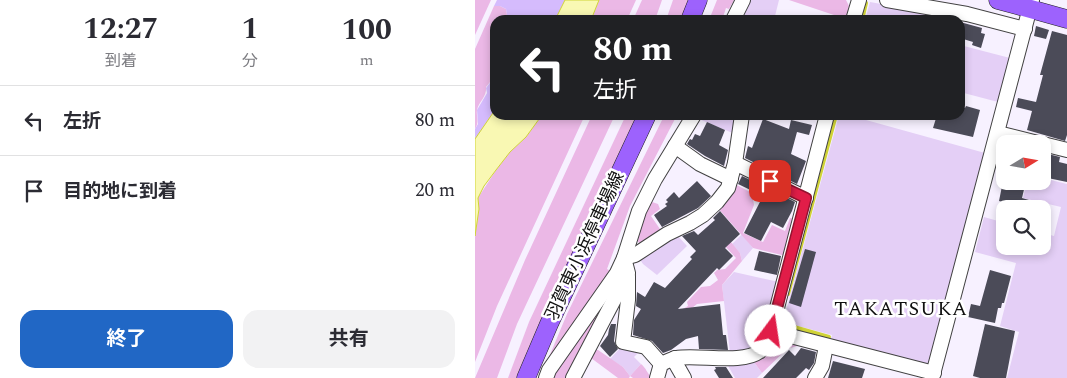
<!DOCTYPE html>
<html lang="ja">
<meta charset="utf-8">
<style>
body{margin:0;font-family:Spectral,"Noto Sans JP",serif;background:#f2f2f3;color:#2b2b33;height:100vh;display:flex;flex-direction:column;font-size:19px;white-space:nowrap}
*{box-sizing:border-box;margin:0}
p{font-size:16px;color:#7c7c81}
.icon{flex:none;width:28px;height:28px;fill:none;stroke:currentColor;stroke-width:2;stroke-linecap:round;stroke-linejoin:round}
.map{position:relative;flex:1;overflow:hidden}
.details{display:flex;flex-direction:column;background:#fff;width:475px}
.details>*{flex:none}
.guide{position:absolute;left:15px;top:15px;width:475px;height:105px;border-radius:15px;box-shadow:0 2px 8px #0003;background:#202124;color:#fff;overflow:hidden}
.needle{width:32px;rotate:79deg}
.buttons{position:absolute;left:521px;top:135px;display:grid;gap:10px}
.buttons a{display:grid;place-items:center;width:55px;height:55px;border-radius:10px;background:#fff;box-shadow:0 2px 8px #0003;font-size:25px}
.pin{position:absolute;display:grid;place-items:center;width:42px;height:42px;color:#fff;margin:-21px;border-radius:10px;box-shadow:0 2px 8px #0006}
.me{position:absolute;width:55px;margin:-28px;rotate:14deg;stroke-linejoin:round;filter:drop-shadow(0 0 4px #0008)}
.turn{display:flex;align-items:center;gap:18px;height:105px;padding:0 20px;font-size:22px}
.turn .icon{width:65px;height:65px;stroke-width:2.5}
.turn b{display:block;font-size:35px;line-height:42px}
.eta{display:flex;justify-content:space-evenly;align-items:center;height:85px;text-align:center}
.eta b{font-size:30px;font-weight:700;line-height:35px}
.primary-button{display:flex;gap:10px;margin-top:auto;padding:10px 20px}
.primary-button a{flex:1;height:58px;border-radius:15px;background:#2167c5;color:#fff;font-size:20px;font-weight:700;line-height:58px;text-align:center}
.primary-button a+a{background:#f2f2f3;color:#2b2b33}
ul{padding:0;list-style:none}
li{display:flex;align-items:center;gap:15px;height:70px;padding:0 20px;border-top:1px solid #e1e1e2}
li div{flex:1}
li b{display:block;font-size:19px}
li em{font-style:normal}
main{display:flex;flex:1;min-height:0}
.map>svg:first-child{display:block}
</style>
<main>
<section class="details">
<div class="eta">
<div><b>12:27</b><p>到着</p></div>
<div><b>1</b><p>分</p></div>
<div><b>100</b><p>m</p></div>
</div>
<ul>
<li><svg class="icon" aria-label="left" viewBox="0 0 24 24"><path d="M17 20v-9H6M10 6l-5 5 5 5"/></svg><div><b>左折</b></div><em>80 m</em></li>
<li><svg class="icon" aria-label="arrive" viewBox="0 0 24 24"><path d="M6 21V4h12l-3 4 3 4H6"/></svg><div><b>目的地に到着</b></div><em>20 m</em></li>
</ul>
<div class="primary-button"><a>終了</a><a>共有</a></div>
</section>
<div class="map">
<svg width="592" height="378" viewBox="0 0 592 378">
<rect width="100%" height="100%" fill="#f7f1ff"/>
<g fill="#e4cff6">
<polygon points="273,0 304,0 299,20 264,20"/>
<polygon points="395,2 479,17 478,20 390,20"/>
<polygon points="485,45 535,58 523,102 485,92"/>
<polygon points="226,115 261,115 260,134 224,119"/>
<polygon points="364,115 373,115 510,153 454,366 356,339 357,335 308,322"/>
<polygon points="568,178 592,184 592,378 532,378 544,332 525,326 541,263 500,252 509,217 530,223 530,246 568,246 568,233 579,236 586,207 548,198 552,181 568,181"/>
<polygon points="201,234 212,246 182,275 168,264 164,258"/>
<polygon points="267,234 278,248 267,261 265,253 257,244"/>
<polygon points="259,272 304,282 292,330 284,347 255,353 247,285"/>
<polygon points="148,345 167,349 159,357 166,364 155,376 148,367 135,359"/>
<polygon points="279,362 287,373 282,378 260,378 252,364"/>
</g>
<g fill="#ebb8e6">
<polygon points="0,0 16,0 0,35"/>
<polygon points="124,0 161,0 152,20 116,20"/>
<polygon points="167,0 187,0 180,20 158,20"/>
<polygon points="198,0 214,0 206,20 191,20"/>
<polygon points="242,0 259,0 254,9 251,8 247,20 234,20"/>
<polygon points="314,0 371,0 374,6 371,19"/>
<path d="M 19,6 L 25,6 L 31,9 L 32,15 L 31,20 L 20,20 L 20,76 L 11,87 C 12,97 4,101 2,110 C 1,117 5,121 0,129 L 0,49 Z"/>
<polygon points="67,115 110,115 22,306 0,362 0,236 4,209 3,198 21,170 35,152 51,137"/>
<polygon points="117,115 140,115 42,324 22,378 0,378 50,260"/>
<polygon points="151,115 164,115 43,378 33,378 54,322"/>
<polygon points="202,115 155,206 132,269 137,272 69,369 92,314 189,116"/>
<polygon points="258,183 277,193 279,205 268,233 288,242 297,225 310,231 315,218 321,219 311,256 278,248 242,207"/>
<polygon points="177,202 183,204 185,209 176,216 187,232 167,245 161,240 170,214"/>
<polygon points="251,236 265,253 267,261 247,285 249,301 222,304 217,308 206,310 213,306 212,302 226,287 235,286 243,280 239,273 242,270 250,269 261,258 249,245"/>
<polygon points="145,278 91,378 77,378 78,375"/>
<polygon points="301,338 323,344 322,346 312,349 287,373 279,362"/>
<path d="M 120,350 L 123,350 L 148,367 L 155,376 L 166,364 C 171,368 172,373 177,378 L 158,378 L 155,376 L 154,378 L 143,378 L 116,358 Z"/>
</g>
<g fill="#d5bbfd">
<polygon points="22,0 90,0 80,20 31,20 32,15 31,9 25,6 19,6"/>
<polygon points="20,76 20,110 0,139 0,129 3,124 2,110 12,93 11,88"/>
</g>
<g fill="#f9f8b3" stroke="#d0d337">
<polygon points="90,0 124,0 116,20 80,20"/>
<polygon points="20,110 20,115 67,115 51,137 35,152 21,170 9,186 3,198 4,209 0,236 0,139"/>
</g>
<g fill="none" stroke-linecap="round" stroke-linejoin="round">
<g stroke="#d0d337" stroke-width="4">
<polyline points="387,20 391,3"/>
<polyline points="313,294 361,115"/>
<polyline points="306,320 305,323 354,337"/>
</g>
</g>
<g fill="#4b4b58">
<polygon points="485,22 507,28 506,33 510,34 506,48 497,45 498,42 485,38"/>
<polygon points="561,26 574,30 571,39 559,36"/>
<polygon points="577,31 592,35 592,135 590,141 552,130 557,111 541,107 543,98 561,102 568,75 565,75"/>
<polygon points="491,106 505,110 498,137 458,128 462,115 485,115 485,107 490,108"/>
<polygon points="288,119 314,129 316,120 337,125 334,135 322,132 316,154 331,161 322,184 270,158 273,146 277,148"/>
<polygon points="232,122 250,130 244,145 253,150 249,166 230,156 212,144 215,139 217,140 220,134 225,136"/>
<polygon points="569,153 585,157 584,162 592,164 592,182 568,177"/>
<polygon points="267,176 320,202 317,211 308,228 296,222 286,241 269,233 288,196 263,184"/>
<polygon points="222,181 236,196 223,208 187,227 179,215 192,206 190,204 193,202 191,200 199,192 204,198"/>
<polygon points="528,181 551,181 547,198 575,206 574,209 544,209 544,206 524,201"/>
<polygon points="245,211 265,234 250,248 258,256 244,270 242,268 203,309 245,304 248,335 251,335 253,350 224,349 223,336 211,339 196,350 188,353 177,341 158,335 159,320 166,309 161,306 162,292 170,297 179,282 190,288 217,259 215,257 221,251 207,236 219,231 223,235 240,220 238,218"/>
<polygon points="330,249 341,252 326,307 314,303"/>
<polygon points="284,251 306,256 302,275 279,270"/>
<polygon points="515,270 536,276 529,303 527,303 526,308 523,308 520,323 493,317 496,304 505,306"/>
<polygon points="136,324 141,324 139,341 143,349 135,357 125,346 133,335 134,329"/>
<polygon points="510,324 540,331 531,378 505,378 498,376"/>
<polygon points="326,348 341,352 339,363 334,370 331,368 321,378 288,378 314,350 320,356"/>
<polygon points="358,361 390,369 387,378 353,378"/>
<polygon points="240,367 251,367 258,378 244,378 239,370 241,369"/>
</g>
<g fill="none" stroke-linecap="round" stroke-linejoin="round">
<defs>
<g id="minor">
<polyline points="412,0 492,14 550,29"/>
<polyline points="258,20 268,0"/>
<polyline points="378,20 384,0"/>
<polyline points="352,115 296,331 459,373"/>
<polyline points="523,133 567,144"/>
<polyline points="568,144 592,150"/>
<polyline points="200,146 225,164 256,179"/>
<polyline points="260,163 331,198"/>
<polyline points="153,276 153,300 148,342 171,347 186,364"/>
<polyline points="200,358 201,364 209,378"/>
<polyline points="71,378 74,370 142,273 149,258 160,255 192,234 215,223 228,215 242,202 253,188 260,163 267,115"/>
<polyline points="98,378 153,273 149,258 164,211 180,179 219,115"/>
<path d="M 182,378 L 186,364 C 191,362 196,359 201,358 C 223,354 268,365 285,351 C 292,346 294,338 296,331"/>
<polyline points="340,378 347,366 351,346"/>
<polyline points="457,378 557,0"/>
</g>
<g id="major">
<polyline points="523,0 592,19"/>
<polyline points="215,20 223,0"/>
<polyline points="51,378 74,324 172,115"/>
</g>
</defs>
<use href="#minor" stroke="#424242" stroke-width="16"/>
<use href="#major" stroke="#202020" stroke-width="19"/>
<use href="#minor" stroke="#fff" stroke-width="14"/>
<use href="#major" stroke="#9d62fd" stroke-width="18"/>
</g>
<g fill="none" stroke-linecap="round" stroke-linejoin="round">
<defs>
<polyline id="route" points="295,181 331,198 296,331"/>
</defs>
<use href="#route" stroke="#92132f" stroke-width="12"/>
<use href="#route" stroke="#e11d48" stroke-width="9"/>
</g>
<g text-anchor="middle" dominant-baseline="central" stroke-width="5" stroke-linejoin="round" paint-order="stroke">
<g font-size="18" fill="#0f0f0f" stroke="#fff">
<text transform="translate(110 246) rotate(-65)">羽賀東小浜停車場線</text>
</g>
<g font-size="20" letter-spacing="1" fill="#0f0f0f" stroke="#fff">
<text x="426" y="309">TAKATSUKA</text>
</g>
</g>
</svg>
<div class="buttons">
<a><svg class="needle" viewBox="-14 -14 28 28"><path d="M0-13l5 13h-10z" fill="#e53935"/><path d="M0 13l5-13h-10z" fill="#7c7c81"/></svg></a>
<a><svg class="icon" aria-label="search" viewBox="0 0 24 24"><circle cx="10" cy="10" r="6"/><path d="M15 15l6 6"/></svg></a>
</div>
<div class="pin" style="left:295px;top:181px;background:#d93025"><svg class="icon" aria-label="arrive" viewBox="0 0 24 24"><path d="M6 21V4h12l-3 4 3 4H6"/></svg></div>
<svg class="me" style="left:296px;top:331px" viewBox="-20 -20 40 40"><circle r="19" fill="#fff"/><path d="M0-13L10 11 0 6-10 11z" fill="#e11d48"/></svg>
<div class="guide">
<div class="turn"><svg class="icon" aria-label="left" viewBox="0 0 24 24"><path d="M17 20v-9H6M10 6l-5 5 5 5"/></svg><div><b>80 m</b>左折</div></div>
</div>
</div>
</main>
